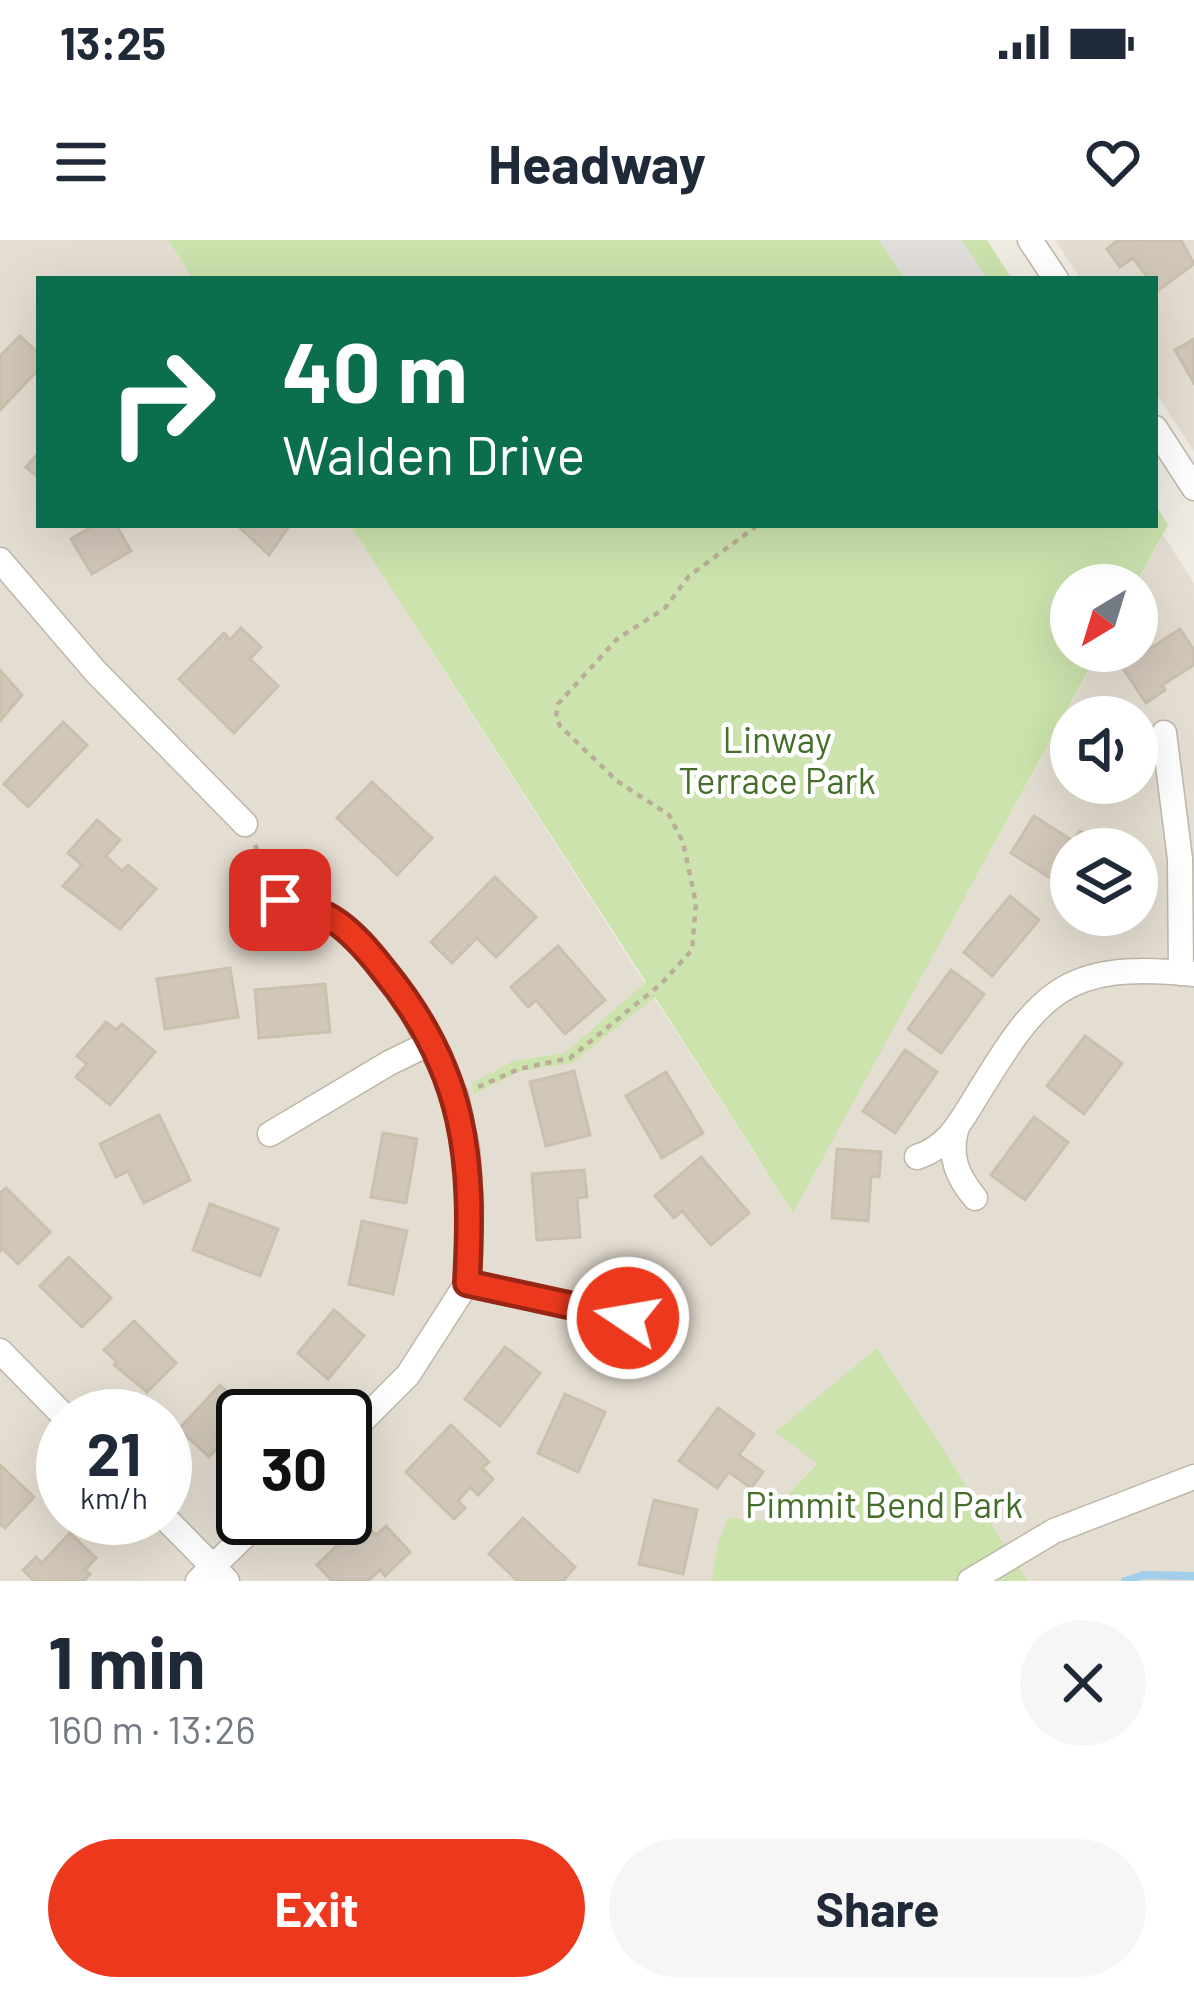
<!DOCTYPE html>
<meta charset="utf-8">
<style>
body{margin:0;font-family:Barlow,sans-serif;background:#f6f6f7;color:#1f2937;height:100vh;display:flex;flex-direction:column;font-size:45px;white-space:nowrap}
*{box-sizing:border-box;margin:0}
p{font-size:39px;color:#747a83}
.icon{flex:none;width:66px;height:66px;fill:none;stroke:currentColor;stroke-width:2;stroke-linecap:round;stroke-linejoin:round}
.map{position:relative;height:1341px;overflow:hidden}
.drawer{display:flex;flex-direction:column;background:#fff;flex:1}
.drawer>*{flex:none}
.hud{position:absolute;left:36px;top:36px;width:1122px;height:252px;border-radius:0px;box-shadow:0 12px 48px #0002;background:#0b6e4f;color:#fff;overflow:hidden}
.needle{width:78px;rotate:218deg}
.buttons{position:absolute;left:1050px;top:324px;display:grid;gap:24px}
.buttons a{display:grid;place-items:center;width:108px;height:108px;border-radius:50%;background:#fff;box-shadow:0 12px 48px #0002;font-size:60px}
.speed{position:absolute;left:36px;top:1149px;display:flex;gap:24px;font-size:60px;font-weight:700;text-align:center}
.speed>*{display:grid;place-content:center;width:156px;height:156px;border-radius:50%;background:#fff;box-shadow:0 12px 48px #0002;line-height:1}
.speed small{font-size:30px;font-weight:400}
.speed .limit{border:6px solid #111;border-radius:18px;background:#fff;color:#111}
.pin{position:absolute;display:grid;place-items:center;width:102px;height:102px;color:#fff;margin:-51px;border-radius:24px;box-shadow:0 6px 18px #0006}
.me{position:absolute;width:132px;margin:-66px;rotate:282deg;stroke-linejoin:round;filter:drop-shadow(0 0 9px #0008)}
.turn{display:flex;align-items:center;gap:42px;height:252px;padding:0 48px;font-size:54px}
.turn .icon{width:156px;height:156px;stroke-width:2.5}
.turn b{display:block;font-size:84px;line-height:102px}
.round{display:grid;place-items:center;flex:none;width:126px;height:126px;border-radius:63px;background:#f6f6f7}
.overview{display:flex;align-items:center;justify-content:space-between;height:204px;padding:0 48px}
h1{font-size:72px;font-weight:700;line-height:90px}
.cta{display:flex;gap:24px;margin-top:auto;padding:24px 48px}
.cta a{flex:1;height:138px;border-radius:72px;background:#ec391e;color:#fff;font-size:48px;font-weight:700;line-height:138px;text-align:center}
.cta a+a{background:#f6f6f7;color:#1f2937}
.status{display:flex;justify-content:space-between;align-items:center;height:84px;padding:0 60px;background:#fff;direction:ltr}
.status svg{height:33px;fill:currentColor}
header{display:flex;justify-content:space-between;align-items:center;height:156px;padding:0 48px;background:#fff;font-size:54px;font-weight:700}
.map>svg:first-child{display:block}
</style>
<div class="status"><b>13:25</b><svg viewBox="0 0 49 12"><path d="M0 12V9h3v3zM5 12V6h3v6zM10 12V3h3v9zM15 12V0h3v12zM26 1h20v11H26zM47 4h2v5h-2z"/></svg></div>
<header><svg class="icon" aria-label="menu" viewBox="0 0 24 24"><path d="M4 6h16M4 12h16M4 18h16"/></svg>Headway<svg class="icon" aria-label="heart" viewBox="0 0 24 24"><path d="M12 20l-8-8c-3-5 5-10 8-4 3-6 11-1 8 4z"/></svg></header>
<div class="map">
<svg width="1194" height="1341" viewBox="0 0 1194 1341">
<rect width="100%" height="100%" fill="#f0ece3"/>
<g fill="#e4ddd1" fill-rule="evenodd">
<path d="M 0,0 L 168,0 L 193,39 L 39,39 L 39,285 L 350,285 L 792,972 L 1100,411 L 1137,411 L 1136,345 L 1163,295 L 1194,343 L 1194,1341 L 1025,1341 L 776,1193 L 817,1222 L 764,1282 L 717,1306 L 712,1341 L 0,1341 ZM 1071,477 L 1137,477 L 1137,543 L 1071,543 ZM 1071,609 L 1137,609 L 1137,675 L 1071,675 ZM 63,1176 L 165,1176 L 165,1278 L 63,1278 ZM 243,1176 L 345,1176 L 345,1278 L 243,1278 Z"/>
<polygon points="1055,0 1194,0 1194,211 1155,152 1155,39 1081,39"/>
</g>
<g fill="#cce3ad">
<polygon points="168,0 987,0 1012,39 193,39"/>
<polygon points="1155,264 1168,285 1135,345 1071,345 1071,411 1099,411 793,973 655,757 572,823 520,831 474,854 472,843 513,821 565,813 646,742 350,285 1155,285"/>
<polygon points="877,1108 1028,1341 712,1341 717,1306 728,1278 764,1281 817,1223 775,1192"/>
</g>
<polygon fill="#e1dedb" points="879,0 962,0 987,39 905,39"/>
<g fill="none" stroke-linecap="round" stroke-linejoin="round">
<polyline stroke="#a1ceea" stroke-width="8" points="1125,1341 1144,1335 1194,1336"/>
</g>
<g fill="#d1c7b9" stroke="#cbbfad" stroke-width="3">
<polygon points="1118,0 1181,0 1194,24 1157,51 1155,39 1149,39 1133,18 1120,27 1107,9"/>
<polygon points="20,96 39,114 39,129 0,170 0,116"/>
<polygon points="1194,99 1194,143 1175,110"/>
<polygon points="39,212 39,238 26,227"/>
<polygon points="95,285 116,285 131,311 92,334 71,299"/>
<polygon points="237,285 290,285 269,315"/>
<polygon points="241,388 261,407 250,419 278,446 234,493 179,439 224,393 230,400"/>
<polygon points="1180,389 1194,410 1194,425 1162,445 1165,450 1146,463 1122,427"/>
<polygon points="0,430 22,455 0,481"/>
<polygon points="1097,465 1124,477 1091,477"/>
<polygon points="63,482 87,505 28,567 4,544"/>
<polygon points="372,542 432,598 397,635 337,578"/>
<polygon points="1034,576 1073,601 1080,591 1108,608 1071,609 1071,651 1011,613"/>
<polygon points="97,580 120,600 106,616 122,631 128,625 156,649 120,689 63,646 82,625 68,613"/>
<polygon points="495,637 536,677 496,717 477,698 452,723 431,702"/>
<polygon points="1010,656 1039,680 992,736 964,712"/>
<polygon points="558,706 605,760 565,794 536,760 528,767 511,747"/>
<polygon points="230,728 238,777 165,789 157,739"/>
<polygon points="951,730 984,754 941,813 908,789"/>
<polygon points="325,744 330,792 259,798 255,750"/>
<polygon points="106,782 116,790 122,784 155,812 110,865 76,837 87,824 77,816"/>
<polygon points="1085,796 1122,823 1084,874 1047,846"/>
<polygon points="905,810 937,832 895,893 863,871"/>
<polygon points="574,831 590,895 546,906 530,842"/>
<polygon points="666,832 703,893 662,918 626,856"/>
<polygon points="159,875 190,940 144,963 128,931 116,937 100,904"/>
<polygon points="1034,877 1068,902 1025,960 991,935"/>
<polygon points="383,893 417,899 406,963 371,957"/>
<polygon points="837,909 881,912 879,937 871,936 868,981 832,978"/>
<polygon points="701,917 749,973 711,1005 682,971 674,978 655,956"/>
<polygon points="584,930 587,957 577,958 580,997 537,1000 532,934"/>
<polygon points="6,948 50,992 18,1024 2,1008 0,1011 0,953"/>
<polygon points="210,964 278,989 260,1036 193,1010"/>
<polygon points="362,981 407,991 393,1054 349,1044"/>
<polygon points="69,1017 111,1058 82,1087 40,1046"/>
<polygon points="334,1070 364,1096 328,1139 298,1113"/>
<polygon points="134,1081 176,1123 147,1152 114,1125 117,1122 104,1110"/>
<polygon points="505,1107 540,1133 500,1186 465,1159"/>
<polygon points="220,1145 250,1173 209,1217 179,1189"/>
<polygon points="565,1154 605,1172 578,1232 538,1213"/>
<polygon points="718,1168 754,1194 739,1215 763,1232 751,1248 729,1232 717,1248 679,1221"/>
<polygon points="451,1185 489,1222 482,1228 493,1239 478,1255 470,1247 458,1261 465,1268 454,1279 406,1232"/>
<polygon points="0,1225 34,1257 5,1288 0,1284"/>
<polygon points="654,1260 697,1270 683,1334 639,1324"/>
<polygon points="523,1278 575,1327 563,1341 518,1341 489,1314"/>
<polygon points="362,1281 376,1295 386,1286 410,1312 385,1336 380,1330 368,1341 332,1341 317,1325"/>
<polygon points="70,1293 96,1318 85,1330 90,1334 84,1341 34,1341 23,1330 36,1317 42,1323"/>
</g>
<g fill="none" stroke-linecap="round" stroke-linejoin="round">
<defs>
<g id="minor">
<polyline points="1030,0 1056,39"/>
<polyline points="1155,188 1194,248"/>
<polyline points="0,320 95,431 245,584"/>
<polyline points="1164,493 1180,619 1181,733"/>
<polyline points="280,660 332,679 369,712 402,753 456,856 467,909 471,964 467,1043 408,1135 345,1198"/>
<path d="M 956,890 C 949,917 957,936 975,958"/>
<polyline points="270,894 389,823 430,803"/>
<path d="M 917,917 C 947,907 958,886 974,860 C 1039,754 1061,720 1194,734"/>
<polyline points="467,1043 628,1078"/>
<polyline points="0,1111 64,1176"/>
<polyline points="165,1278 227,1341"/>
<polyline points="198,1341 263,1278"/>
<polyline points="970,1341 1054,1291 1194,1237"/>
</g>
</defs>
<use href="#minor" stroke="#beb6a9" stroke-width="27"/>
<g stroke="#bbae98" stroke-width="4.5" stroke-dasharray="6 6" stroke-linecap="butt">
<polyline points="255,605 270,639"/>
<polyline points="478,847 519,829 570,818 662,743 692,710 696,664 683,602 669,575 617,541 560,486 556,477 558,464 617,399 665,368 689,336 758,285"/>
</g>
<use href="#minor" stroke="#fff" stroke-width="24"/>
</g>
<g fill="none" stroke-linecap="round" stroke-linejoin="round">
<defs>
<path id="route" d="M 280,660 C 296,666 317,670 332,679 C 352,691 370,713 384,731 C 466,831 474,919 467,1043 L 628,1078"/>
</defs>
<use href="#route" stroke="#992514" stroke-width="30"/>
<use href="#route" stroke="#ec391e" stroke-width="21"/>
</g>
<g text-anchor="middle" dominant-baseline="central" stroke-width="9" stroke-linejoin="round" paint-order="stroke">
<g font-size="36" fill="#466e2b" stroke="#fff">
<text x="777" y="498">Linway<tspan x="777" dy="41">Terrace Park</tspan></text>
<text x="884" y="1263">Pimmit Bend Park</text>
</g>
</g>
</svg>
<div class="buttons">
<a><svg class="needle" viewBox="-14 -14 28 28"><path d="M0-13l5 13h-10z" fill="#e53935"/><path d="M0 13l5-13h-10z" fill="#747a83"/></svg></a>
<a><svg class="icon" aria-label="sound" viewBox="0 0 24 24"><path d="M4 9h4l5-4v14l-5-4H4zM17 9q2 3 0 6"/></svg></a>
<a><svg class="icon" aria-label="layers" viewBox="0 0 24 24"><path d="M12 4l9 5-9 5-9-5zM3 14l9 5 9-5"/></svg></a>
</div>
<div class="speed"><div>21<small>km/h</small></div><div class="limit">30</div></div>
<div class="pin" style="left:280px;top:660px;background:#d93025"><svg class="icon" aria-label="arrive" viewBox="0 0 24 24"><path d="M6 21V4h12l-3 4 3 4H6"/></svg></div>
<svg class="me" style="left:628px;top:1078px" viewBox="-20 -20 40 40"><circle r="17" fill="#ec391e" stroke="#fff" stroke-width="3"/><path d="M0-11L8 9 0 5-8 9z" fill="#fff"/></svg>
<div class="hud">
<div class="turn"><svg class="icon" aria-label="right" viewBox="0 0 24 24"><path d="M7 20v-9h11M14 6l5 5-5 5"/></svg><div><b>40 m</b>Walden Drive</div></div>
</div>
</div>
<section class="drawer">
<div class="overview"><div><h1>1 min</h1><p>160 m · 13:26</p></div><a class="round"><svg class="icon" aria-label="close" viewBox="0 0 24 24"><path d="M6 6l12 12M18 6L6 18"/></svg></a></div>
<div class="cta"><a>Exit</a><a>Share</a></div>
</section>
